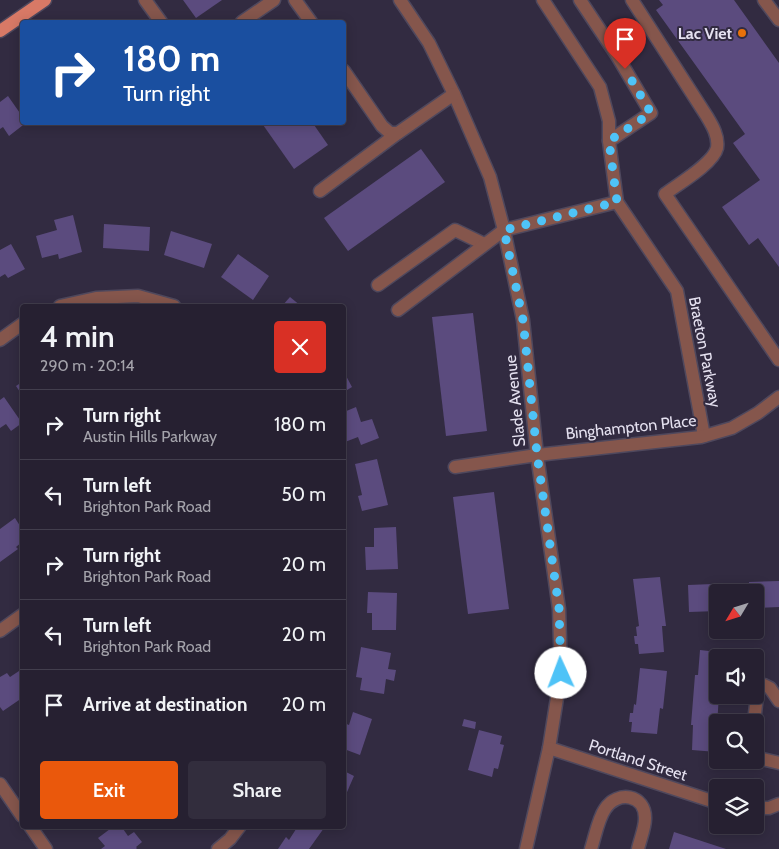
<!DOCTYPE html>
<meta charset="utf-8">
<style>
body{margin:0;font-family:Cabin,sans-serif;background:#322d3d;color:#f1f3f6;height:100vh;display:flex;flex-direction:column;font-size:19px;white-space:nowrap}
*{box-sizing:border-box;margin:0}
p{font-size:16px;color:#a4a3ab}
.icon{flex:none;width:28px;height:28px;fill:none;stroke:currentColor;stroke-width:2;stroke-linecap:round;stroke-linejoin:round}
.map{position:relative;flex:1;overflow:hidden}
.panel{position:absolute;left:20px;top:304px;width:326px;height:525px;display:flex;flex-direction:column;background:#262031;border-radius:5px;box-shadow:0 2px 12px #0003,0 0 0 1px #423e4d}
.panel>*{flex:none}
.banner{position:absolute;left:20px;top:20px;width:326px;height:105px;border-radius:5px;box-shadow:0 2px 12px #0003,0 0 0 1px #423e4d;background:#1a4fa0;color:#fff;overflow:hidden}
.needle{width:32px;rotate:232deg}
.buttons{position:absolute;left:709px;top:584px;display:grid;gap:10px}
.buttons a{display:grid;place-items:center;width:55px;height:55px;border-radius:5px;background:#262031;box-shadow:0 2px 12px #0003,0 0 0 1px #423e4d;font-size:25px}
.pin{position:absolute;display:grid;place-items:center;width:42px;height:42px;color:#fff;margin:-51px -21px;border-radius:50% 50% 50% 0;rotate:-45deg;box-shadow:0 0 5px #0007}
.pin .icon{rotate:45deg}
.me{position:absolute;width:55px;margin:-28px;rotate:358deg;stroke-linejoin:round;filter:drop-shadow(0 0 4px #0008)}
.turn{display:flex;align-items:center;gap:18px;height:105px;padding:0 20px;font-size:22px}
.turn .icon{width:65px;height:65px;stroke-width:2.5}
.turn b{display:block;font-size:35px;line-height:42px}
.round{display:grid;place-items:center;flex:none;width:52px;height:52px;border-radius:5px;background:#322d3d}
.head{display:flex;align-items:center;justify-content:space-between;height:85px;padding:0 20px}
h1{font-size:30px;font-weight:600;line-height:38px}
.cta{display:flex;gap:10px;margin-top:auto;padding:10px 20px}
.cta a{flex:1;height:58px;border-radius:5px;background:#ea580c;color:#fff;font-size:20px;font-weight:600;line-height:58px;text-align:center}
.cta a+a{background:#322d3d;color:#f1f3f6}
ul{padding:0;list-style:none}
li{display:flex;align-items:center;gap:15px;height:70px;padding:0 20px;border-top:1px solid #423e4d}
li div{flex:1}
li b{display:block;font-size:19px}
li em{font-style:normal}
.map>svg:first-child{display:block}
</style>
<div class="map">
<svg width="779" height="849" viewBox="0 0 779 849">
<rect width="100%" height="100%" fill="#322b41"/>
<g fill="#5b4b7e">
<polygon points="183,0 222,0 196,18"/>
<polygon points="659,0 734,0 779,63 779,267 758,238 749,245 722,207 760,180 733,143 745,134 656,10 663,5"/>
<polygon points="8,96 22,116 22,122 27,122 9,136 3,127 0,129 0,102"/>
<polygon points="261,122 312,122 328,145 294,169"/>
<polygon points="421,149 445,182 348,251 324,218"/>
<polygon points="73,215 82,252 59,259 58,254 42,258 36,236 57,230 54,220"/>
<polygon points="104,224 150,227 149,251 103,248"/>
<polygon points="171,231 212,244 204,268 164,255"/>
<polygon points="11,244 25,269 8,278 5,274 0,277 0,250"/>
<polygon points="238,254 269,276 253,300 221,277"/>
<polygon points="290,297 301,306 282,306"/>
<polygon points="473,313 487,431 446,436 432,317"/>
<polygon points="344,372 352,387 344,392"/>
<polygon points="22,382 22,395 16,386"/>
<polygon points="4,397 22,423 11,431 6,424 0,428 0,400"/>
<polygon points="356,407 361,422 372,419 379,438 361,445 358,437 345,442 344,438 344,412"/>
<polygon points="377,459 388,505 362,511 358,496 362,495 355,464"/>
<polygon points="494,492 509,609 468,614 453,497"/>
<polygon points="15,518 22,529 22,542 16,547 18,549 0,562 0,529"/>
<polygon points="396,527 398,569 366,570 365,547 374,547 374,528"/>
<polygon points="660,577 666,626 662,626 664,652 639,654 638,644 635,644 634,636 637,636 636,627 639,626 633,579"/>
<polygon points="779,581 779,607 755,608 755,592 749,592 749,582"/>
<polygon points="738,583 738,592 718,592 718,611 689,612 688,585"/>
<polygon points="368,592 397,593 396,630 372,630 372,613 367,613"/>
<polygon points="361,647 391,653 388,669 396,670 394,681 386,679 384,694 360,690 362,678 356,677"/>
<polygon points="700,650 726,653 725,658 718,658 718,695 719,695 717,725 717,752 692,750 693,725 691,725 695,675 698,675"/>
<polygon points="640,668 667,671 663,709 660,708 657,734 631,732 632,722 629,722 630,713 633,713 634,704 636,705"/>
<polygon points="22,669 22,698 3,711 0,707 0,677 7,673 10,677"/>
<polygon points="353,712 372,719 360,755 344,749 344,723 349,725"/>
<polygon points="464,719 476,722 475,729 462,726"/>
<polygon points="479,730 502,736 500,744 504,745 498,769 494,768 492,777 468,770"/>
<polygon points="344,771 354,776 344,799"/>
<polygon points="114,826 121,826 128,836 134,832 142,842 136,847 137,848 136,849 101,849 105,846 98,838"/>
<polygon points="298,826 321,826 324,828 309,849 278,849 286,837 289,840"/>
<polygon points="674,832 726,849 669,849"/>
</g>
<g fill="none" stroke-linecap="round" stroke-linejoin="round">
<defs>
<g id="minor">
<polyline points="145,0 161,22"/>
<polyline points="295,0 311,22"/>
<polyline points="400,0 429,43 454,94 490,177 504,230 523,320 537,455 559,609 561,673 549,748 526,849"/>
<polyline points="543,0 600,87 609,121 609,141"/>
<polyline points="580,0 616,54 651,113 609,141 617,202 677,291 704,436"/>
<path d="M 632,0 L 706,115 C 712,125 719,136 717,148 C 713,164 678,184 665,194 L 779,360"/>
<polyline points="764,0 779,20"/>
<polyline points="242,22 274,0"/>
<polyline points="344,71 382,126 390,133 398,133 454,94"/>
<polyline points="320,191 398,133"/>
<polyline points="378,285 455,230 484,244"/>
<polyline points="60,306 96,298 138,296 174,306"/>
<polyline points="398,310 504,230 617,202"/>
<polyline points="0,340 22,324"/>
<polyline points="455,467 537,455 701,437 732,428 758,413 779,397"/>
<polyline points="0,631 22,615"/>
<polyline points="754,722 758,687 764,685 770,688 779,701"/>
<polyline points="549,748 718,803"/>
<polyline points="755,754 758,758 779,763"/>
<polyline points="0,784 22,816"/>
<polyline points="755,808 769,808 779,804"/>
<polyline points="30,826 46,849"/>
<polyline points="218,849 230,839 240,826"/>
<path d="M 591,849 C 595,837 598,819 605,809 C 617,790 646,794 645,819 C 645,828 640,840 638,849"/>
</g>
<polyline id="major" points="0,31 45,0"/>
</defs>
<use href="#minor" stroke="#4f485d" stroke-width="15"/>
<use href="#major" stroke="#4f485d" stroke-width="15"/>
<use href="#minor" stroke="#85564c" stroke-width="12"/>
<use href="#major" stroke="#d87966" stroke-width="12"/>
</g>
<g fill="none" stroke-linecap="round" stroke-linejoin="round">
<polyline stroke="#4fc3f7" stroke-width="9" stroke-dasharray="0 16.2" points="561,673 559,608 537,454 523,320 504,230 617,202 609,141 651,113 625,69"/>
</g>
<circle fill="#e8710a" stroke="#322b41" stroke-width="2" cx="742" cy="33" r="5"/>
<g text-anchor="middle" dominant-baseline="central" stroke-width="4" stroke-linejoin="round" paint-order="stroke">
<g font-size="16" font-weight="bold" fill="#e5e1f0" stroke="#322b41" text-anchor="end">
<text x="732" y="33">Lac Viet</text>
</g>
<g font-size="16" fill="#e5e1f0" stroke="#322b41">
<text transform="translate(705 352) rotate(79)">Braeton Parkway</text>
<text transform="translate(515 401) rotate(-96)">Slade Avenue</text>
<text transform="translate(631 427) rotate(-6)">Binghampton Place</text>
<text transform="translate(638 760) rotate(18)">Portland Street</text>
</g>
</g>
</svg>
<div class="buttons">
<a><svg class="needle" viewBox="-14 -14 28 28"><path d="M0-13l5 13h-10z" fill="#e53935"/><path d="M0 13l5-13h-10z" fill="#a4a3ab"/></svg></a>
<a><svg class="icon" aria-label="sound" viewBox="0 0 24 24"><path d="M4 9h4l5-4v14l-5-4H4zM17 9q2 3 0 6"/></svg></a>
<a><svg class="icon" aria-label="search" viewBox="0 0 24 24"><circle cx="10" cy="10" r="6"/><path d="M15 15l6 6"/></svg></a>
<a><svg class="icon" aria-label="layers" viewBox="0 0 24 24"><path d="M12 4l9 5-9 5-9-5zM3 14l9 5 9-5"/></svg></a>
</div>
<div class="pin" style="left:625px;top:69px;background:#d93025"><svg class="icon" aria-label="arrive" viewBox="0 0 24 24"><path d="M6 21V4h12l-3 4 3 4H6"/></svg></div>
<svg class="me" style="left:561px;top:673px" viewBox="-20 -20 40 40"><circle r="19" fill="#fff"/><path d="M0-13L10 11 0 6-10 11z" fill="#4fc3f7"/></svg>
<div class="banner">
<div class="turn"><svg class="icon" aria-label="right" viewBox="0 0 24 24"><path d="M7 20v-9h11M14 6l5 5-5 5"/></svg><div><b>180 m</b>Turn right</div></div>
</div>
<section class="panel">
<div class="head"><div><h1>4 min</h1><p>290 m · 20:14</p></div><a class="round" style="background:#d93025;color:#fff"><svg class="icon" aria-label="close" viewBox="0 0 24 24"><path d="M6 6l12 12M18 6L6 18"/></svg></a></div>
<ul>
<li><svg class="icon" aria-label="right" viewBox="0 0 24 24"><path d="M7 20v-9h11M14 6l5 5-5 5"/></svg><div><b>Turn right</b><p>Austin Hills Parkway</p></div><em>180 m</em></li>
<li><svg class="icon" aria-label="left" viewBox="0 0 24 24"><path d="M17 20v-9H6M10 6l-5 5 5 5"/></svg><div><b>Turn left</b><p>Brighton Park Road</p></div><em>50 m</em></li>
<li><svg class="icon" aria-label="right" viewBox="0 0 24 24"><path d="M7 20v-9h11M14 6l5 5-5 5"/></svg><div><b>Turn right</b><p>Brighton Park Road</p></div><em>20 m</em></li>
<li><svg class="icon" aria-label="left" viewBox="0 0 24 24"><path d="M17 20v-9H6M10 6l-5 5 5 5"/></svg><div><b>Turn left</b><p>Brighton Park Road</p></div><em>20 m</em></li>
<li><svg class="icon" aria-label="arrive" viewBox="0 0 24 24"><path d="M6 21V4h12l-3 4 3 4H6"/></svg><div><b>Arrive at destination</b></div><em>20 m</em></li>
</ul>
<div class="cta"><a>Exit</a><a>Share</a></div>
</section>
</div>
